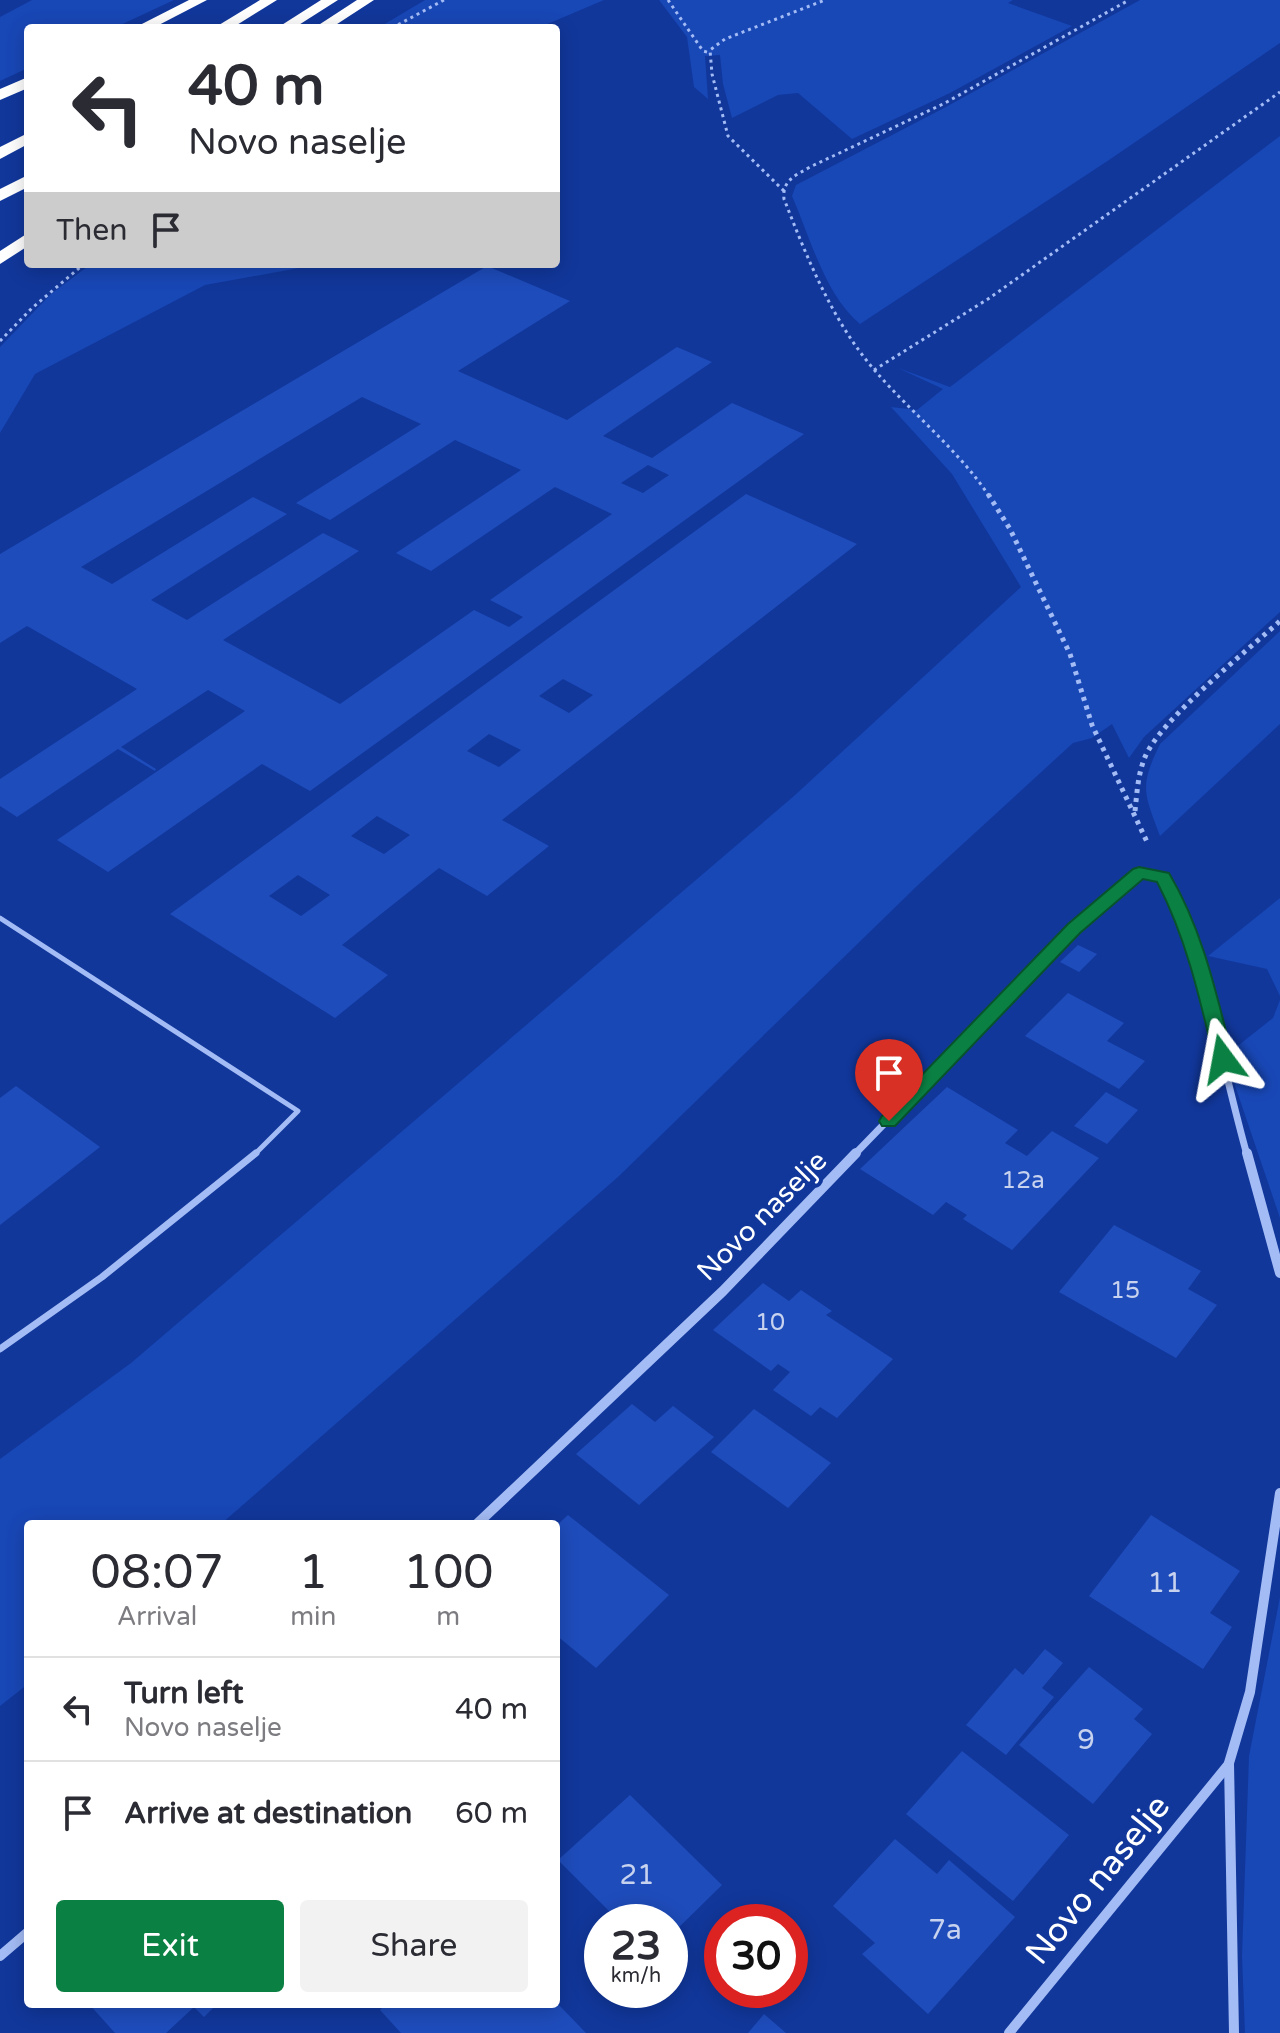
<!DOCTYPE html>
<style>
body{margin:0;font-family:"Varela Round",sans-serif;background:#f2f2f3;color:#2b2b33;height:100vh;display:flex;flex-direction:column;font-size:30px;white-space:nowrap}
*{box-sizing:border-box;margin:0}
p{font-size:26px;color:#7c7c81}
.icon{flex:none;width:44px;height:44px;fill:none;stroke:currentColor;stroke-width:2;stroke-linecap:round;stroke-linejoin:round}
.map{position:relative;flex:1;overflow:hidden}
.details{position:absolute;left:24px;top:1520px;width:536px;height:488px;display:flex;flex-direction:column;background:#fff;border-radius:8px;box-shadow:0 4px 20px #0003}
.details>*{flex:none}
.hud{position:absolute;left:24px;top:24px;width:536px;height:244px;border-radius:8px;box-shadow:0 4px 20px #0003;background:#fff;color:#2b2b33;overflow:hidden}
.speed{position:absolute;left:584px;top:1904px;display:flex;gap:16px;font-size:40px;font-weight:700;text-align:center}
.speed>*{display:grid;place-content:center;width:104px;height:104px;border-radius:50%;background:#fff;box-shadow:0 4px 20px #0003;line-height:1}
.speed small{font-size:20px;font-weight:400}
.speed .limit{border:12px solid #d22;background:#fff;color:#111}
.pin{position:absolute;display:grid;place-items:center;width:68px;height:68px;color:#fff;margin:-82px -34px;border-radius:50% 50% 50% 0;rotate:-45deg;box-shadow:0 0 8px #0007}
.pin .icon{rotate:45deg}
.me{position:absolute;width:88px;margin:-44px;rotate:347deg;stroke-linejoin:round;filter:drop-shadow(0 0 6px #0008)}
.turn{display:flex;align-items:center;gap:28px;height:168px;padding:0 32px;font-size:36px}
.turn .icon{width:104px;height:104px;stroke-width:2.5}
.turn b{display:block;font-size:56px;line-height:68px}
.then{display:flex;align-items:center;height:76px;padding:0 32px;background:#0003;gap:16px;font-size:30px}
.eta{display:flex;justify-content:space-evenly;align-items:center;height:136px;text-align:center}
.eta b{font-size:48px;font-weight:600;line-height:56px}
.primary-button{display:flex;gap:16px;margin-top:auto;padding:16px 32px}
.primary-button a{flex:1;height:92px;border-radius:8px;background:#0b8043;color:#fff;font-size:32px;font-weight:600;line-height:92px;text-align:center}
.primary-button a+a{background:#f2f2f3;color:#2b2b33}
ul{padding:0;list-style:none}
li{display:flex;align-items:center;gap:24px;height:104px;padding:0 32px;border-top:2px solid #e1e1e2}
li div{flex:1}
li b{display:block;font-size:30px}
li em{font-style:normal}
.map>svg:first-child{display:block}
</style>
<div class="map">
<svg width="1280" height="2033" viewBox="0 0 1280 2033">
<rect width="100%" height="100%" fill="#11379b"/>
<g fill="#1847b6">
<polygon points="32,0 174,0 114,28 28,28 28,68 0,81 0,17"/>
<polygon points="425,0 604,0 538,28 378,28"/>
<polygon points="659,0 1013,0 1008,3 1072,26 950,93 852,139 798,93 778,95 732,118 723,84 720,55 705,56 708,99 694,87 687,37"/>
<path d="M 1140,0 L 1280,0 L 1280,43 L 1109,160 L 860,324 C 825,295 810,237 792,196 L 796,185 L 944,108 Z"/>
<polygon points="1280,136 1280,612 1144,737 1129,758 1112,724 1092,738 1073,743 918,885 618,1177 221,1524 28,1524 28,1684 0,1706 0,1459 131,1363 794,796 1021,587 952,474 891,407 917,410 943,389 898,368 950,387"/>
<polygon points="91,264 303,264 299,268 205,285 35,374 0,433 0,347 51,294"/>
<path d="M 1280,631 L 1280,724 L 1160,836 C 1144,793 1139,787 1160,744 Z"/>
<polygon points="1280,898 1280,996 1267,969 1208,956"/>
<polygon points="1280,1000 1280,1218 1225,1056 1273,1018"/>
<polygon points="1280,1597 1280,2033 1245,2033 1242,1956 1249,1756"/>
</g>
<g fill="#1e4cbb" fill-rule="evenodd">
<path d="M 487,266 L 570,301 L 458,371 L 567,420 L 677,347 L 712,362 L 603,436 L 652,458 L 732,403 L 804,434 L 310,791 L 262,764 L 108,872 L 57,840 L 245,711 L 208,690 L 121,747 L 156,769 L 155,771 L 118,749 L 17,817 L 0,806 L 0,779 L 137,689 L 27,626 L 0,643 L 0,554 ZM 362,397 L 421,424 L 296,503 L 330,520 L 455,440 L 521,470 L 396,553 L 431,571 L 555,487 L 612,514 L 490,600 L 523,617 L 509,627 L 474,610 L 340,704 L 223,640 L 359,551 L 323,533 L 187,620 L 151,600 L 287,514 L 253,497 L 112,584 L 81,567 ZM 648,465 L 669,475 L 643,493 L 621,483 Z"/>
<path d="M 746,494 L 857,544 L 502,820 L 549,846 L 487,896 L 439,868 L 342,945 L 388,975 L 335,1018 L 170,914 ZM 563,679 L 593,695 L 569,713 L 539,696 ZM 489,734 L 521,750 L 499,767 L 467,751 ZM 377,816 L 410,835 L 384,854 L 351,836 ZM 298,875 L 330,895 L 301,916 L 269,896 Z"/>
<polygon points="1078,945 1097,954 1079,972 1060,962"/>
<polygon points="1068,993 1124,1023 1107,1041 1145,1061 1119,1089 1025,1036"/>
<polygon points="16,1086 100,1147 0,1225 0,1098"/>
<polygon points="947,1087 1018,1130 1005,1143 1027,1156 1052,1131 1099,1158 1012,1250 963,1219 967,1215 946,1202 933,1215 860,1169"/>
<polygon points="1106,1092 1138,1110 1107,1144 1074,1126"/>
<polygon points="1114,1225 1201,1271 1188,1289 1217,1305 1176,1358 1059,1292"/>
<polygon points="763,1283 789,1301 801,1290 832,1311 826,1315 893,1359 837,1418 820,1407 811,1416 773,1390 790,1372 778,1364 771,1371 713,1330"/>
<polygon points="632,1404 655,1422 673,1406 714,1437 639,1505 576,1454"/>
<polygon points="754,1409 831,1463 788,1508 711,1452"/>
<polygon points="568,1515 669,1595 596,1668 556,1635 556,1526"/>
<polygon points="1151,1515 1240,1571 1210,1613 1232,1627 1203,1669 1089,1596"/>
<polygon points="1045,1649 1063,1663 1042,1688 1054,1697 1006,1755 966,1725 1015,1668 1023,1675"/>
<polygon points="1089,1667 1143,1709 1134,1719 1152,1734 1093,1804 1019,1745"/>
<polygon points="962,1751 1069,1835 1013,1901 906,1814"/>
<polygon points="630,1795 722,1885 670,1936 670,1922 620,1922 558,1860"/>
<polygon points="895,1839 937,1874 949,1860 1015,1917 928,2014 862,1954 875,1943 833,1906"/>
<polygon points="89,2004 217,2004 204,2017 194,2007 166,2033 115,2033"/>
<polygon points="386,2004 558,2004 586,2033 401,2033 380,2010"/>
<polygon points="764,2014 786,2033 748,2033"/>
</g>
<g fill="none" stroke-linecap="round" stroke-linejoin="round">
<g stroke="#a4bcf5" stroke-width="3" stroke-dasharray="3 4" stroke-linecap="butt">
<polyline points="668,0 703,51 710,53"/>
<polyline points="392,28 444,0"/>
<polyline points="784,191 728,136 712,74 710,50 725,39 825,0"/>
<polyline points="0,341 32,308 84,264"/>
<polyline points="874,370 988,299 1280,92"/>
<path d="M 989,496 C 961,453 911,412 877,373 C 833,323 808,260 784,199 C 782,180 795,176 810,167 L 945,103 L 1129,0"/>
</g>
<g stroke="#a4bcf5" stroke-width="5" stroke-dasharray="4 5" stroke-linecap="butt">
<polyline points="988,494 1010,529 1070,654 1092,725 1148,844"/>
<path d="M 1135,811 C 1137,792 1138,774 1145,757 C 1161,719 1247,651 1280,621"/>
</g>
<polyline stroke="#a4bcf5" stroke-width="5" points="0,918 298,1111 254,1155"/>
<polyline stroke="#a4bcf5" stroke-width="7" points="0,1349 102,1277 256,1153"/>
<path stroke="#a4bcf5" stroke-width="7" d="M 854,1155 L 1074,928 L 1139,873 L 1163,878 C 1206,966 1221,1062 1247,1155"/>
<g stroke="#a4bcf5" stroke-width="10">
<polyline points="1247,1153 1280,1273"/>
<polyline points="477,1524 723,1291 856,1153"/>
<polyline points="0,1956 28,1932"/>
<polyline points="1009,2033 1229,1764"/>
<polyline points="1234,2033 1229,1763 1250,1692 1280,1493"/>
</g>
<g fill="#fff" fill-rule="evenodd">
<polygon points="189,0 207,0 153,28 134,28"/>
<polygon points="260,0 277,0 232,28 214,28"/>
<polygon points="321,0 338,0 294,28 277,28"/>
<polygon points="357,0 374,0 331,28 314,28"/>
<polygon points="28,77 28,88 0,100 0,89"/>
<polygon points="28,133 28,144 0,159 0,147"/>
<polygon points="28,175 28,187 0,201 0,189"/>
<polygon points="28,233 28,246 0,264 0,251"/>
</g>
</g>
<path fill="#0b8043" stroke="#07532c" stroke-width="2" d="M 1139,867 L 1169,873 C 1203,930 1217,996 1233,1059 L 1230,1064 L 1223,1066 L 1214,1059 C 1200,999 1186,937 1157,882 L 1143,879 L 1080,933 L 895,1126 L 882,1126 L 879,1121 L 882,1116 L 1068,924 L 1133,869 Z"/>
<g text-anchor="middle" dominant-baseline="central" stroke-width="8" stroke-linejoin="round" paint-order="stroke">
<g font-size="24" fill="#c7d2ee">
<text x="1023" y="1180">12a</text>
<text x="1125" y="1290">15</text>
<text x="770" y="1322">10</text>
</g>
<g font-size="28" fill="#fff" stroke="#11379b">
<text transform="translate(762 1216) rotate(-45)">Novo naselje</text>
</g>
<g font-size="28" fill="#c7d2ee">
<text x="1165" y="1583">11</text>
<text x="1086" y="1740">9</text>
<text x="637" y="1875">21</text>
<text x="945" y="1930">7a</text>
</g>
<g font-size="34" fill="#fff" stroke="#11379b">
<text transform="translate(1098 1880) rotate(-51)">Novo naselje</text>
</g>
</g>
</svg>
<div class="speed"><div>23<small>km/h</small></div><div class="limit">30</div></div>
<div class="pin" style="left:889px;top:1121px;background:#d93025"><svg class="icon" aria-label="arrive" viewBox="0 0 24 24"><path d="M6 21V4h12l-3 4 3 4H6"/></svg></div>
<svg class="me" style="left:1223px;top:1059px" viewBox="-20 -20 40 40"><path d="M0-17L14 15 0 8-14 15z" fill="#0b8043" stroke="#fff" stroke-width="4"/></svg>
<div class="hud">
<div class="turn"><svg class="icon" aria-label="left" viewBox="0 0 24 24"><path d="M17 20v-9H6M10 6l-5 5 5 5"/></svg><div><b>40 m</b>Novo naselje</div></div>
<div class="then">Then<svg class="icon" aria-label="arrive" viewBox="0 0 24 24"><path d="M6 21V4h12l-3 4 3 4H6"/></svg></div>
</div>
<section class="details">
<div class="eta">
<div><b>08:07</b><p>Arrival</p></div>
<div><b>1</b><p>min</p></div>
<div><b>100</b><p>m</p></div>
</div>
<ul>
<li><svg class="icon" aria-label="left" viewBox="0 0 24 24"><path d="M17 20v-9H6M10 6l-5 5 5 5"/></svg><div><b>Turn left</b><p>Novo naselje</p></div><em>40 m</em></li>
<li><svg class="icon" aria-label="arrive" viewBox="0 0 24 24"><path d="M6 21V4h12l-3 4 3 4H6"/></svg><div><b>Arrive at destination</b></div><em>60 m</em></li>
</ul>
<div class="primary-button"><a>Exit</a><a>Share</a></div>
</section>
</div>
